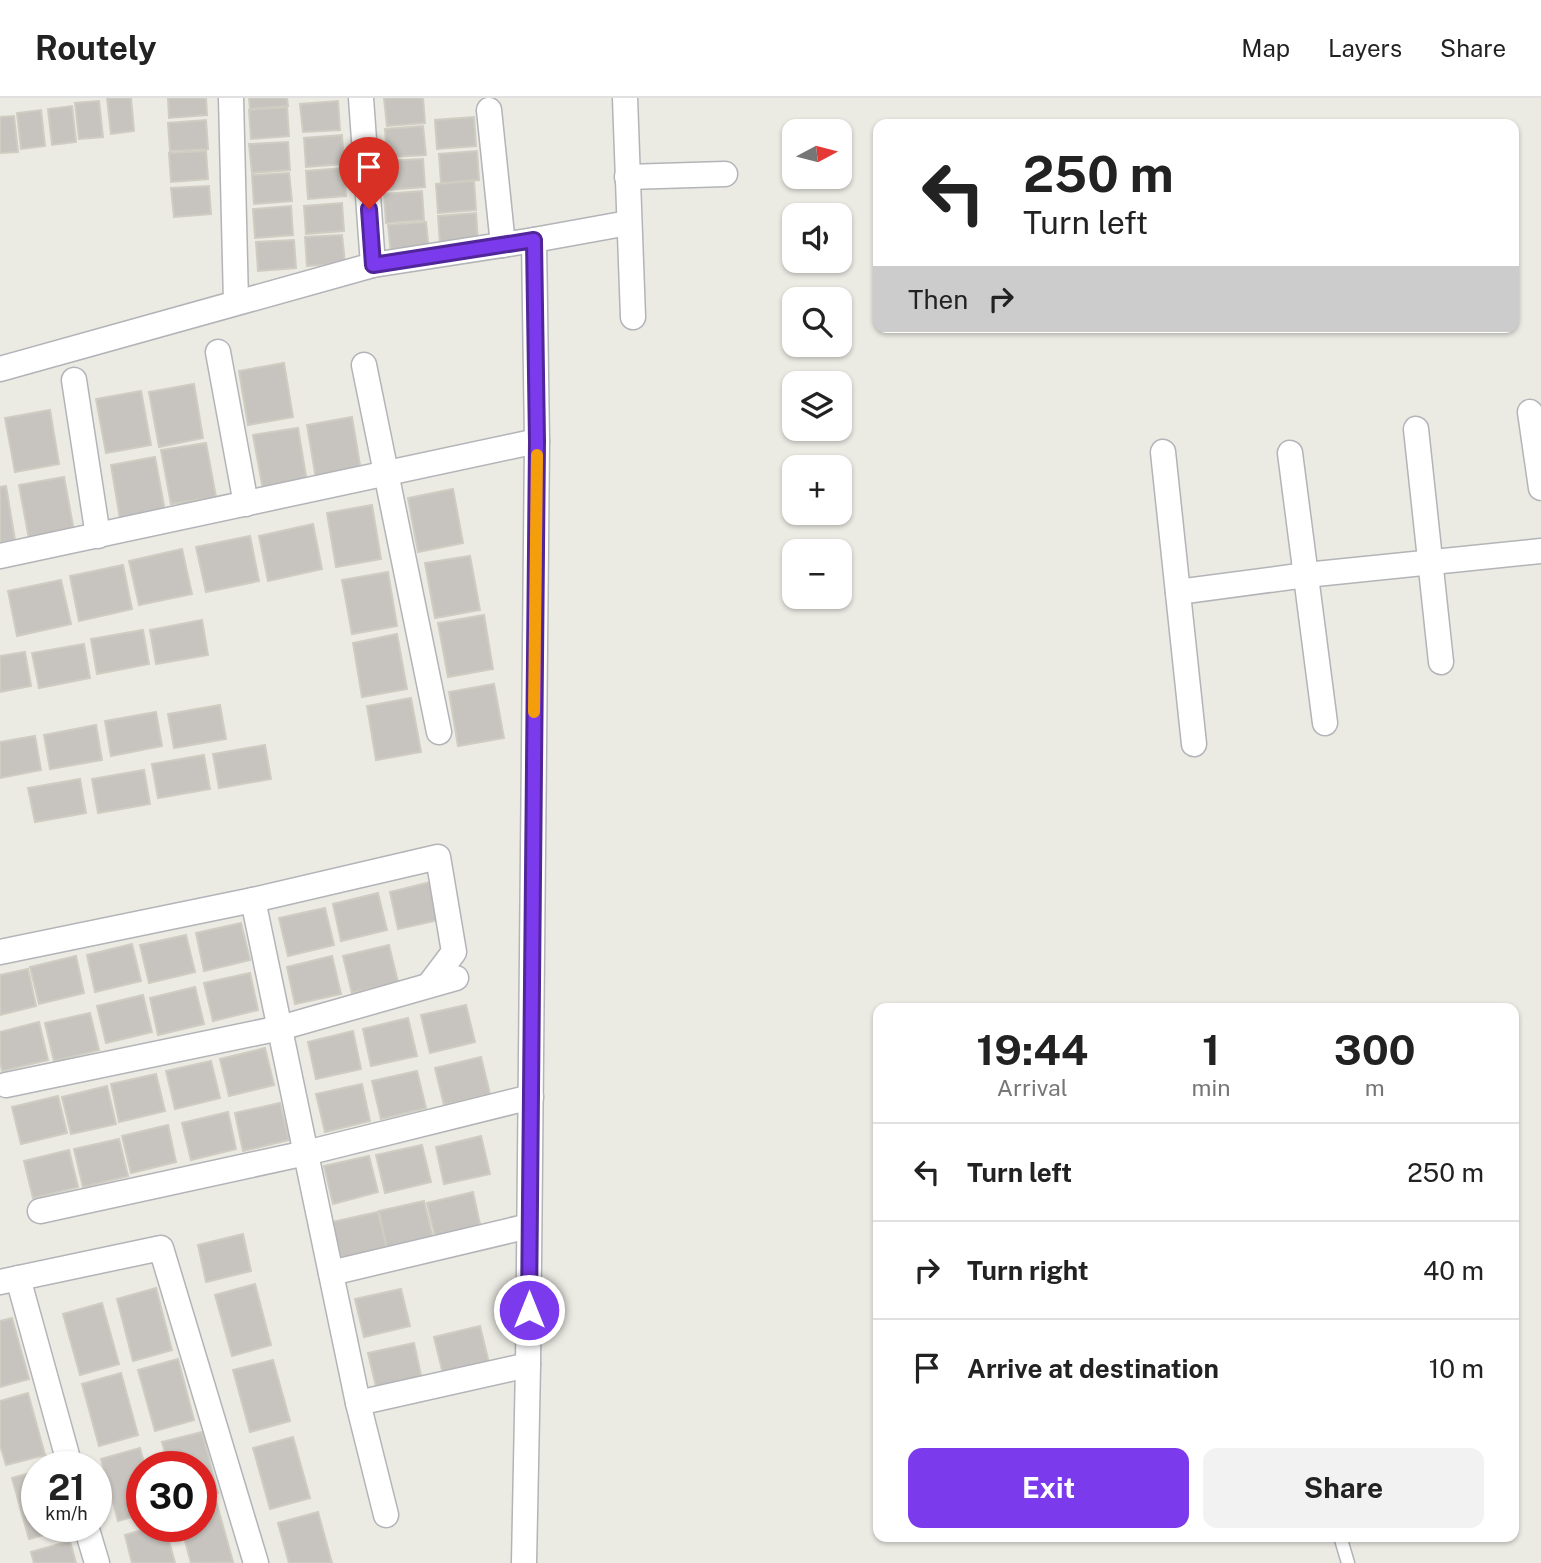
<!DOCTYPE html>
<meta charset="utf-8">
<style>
body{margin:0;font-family:"Public Sans",sans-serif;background:#f2f2f2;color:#222;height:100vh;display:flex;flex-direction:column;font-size:26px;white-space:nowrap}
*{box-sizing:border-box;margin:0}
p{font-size:23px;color:#767676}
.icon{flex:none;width:38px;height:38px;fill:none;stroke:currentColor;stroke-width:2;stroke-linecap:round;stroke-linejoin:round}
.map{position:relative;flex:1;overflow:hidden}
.side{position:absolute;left:873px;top:905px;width:646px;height:539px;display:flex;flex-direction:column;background:#fff;border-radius:14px;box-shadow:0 2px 5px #0004}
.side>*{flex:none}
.hud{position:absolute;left:873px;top:21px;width:646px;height:214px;border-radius:14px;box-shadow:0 2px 5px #0004;background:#fff;color:#222;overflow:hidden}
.needle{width:46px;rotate:83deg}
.controls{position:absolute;left:782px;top:21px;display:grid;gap:14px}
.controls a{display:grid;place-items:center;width:70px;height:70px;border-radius:14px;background:#fff;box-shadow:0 2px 5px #0004;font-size:35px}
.speed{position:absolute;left:21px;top:1353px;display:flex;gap:14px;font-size:35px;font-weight:700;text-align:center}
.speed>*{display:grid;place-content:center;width:91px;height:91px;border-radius:50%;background:#fff;box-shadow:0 2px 5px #0004;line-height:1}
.speed small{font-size:18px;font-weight:400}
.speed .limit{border:10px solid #d22;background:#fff;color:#111}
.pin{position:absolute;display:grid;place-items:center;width:60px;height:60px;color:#fff;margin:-72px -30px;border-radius:50% 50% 50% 0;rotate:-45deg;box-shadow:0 0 7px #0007}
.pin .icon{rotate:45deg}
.me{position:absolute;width:77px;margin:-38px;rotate:0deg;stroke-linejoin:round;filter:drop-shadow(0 0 5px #0008)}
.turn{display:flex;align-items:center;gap:24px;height:147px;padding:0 35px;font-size:32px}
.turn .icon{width:91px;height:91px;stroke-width:2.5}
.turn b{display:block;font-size:49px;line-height:60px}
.then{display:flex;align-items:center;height:66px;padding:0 35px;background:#0003;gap:14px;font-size:26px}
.eta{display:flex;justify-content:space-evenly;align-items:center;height:119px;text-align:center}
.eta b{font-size:42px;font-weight:700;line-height:49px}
.action{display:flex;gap:14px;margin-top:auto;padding:14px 35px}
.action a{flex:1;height:80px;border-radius:14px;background:#7c3aed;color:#fff;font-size:28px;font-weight:700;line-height:80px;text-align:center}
.action a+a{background:#f2f2f2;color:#222}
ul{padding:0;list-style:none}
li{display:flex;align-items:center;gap:21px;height:98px;padding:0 35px;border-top:2px solid #e0e0e0}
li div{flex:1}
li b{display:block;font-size:26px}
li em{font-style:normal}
header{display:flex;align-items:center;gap:42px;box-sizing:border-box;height:98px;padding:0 35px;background:#fff;border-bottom:2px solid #e0e0e0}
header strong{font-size:33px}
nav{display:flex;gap:38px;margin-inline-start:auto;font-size:24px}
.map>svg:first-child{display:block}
</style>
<header>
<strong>Routely</strong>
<nav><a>Map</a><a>Layers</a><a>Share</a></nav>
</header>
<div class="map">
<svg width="1541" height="1465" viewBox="0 0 1541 1465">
<rect width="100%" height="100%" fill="#ebeae3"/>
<g fill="#c7c4bf" stroke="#cfccc2" stroke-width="2">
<polygon points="107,0 131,0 134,33 111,36"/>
<polygon points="168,0 206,0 207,17 169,20"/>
<polygon points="249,0 287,0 288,8 250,11"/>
<polygon points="384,0 423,0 425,25 387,28"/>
<polygon points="99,3 103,39 79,41 75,5"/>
<polygon points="338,3 340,32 303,34 300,6"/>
<polygon points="72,8 76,44 52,47 48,11"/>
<polygon points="287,9 289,38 251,41 249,12"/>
<polygon points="41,12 45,48 21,51 17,15"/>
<polygon points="14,18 18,54 0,55 0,19"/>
<polygon points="474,19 476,48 437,51 435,22"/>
<polygon points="206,22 208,51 170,53 168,25"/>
<polygon points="423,28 426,57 387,59 385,31"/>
<polygon points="342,37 344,66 306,69 304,40"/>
<polygon points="288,44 290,72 252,75 249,46"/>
<polygon points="206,53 208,81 171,84 169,55"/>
<polygon points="477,53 479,82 441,85 439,56"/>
<polygon points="423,61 425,89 387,92 385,63"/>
<polygon points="344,70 346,98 308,101 306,73"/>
<polygon points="289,75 292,103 254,106 252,77"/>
<polygon points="474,83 476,112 438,115 436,86"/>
<polygon points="209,88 211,116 174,119 171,90"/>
<polygon points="422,93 424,122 386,125 384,96"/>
<polygon points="342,105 344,133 306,136 304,108"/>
<polygon points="291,108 293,137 255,140 253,111"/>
<polygon points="476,115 478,143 440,146 438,118"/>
<polygon points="426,124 429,153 391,156 388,127"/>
<polygon points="342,137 345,165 307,168 305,139"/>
<polygon points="294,142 296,170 258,173 256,144"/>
<polygon points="284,265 293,319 248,327 239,273"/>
<polygon points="194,286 203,340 159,349 149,294"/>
<polygon points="141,293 151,347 106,355 96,301"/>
<polygon points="50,312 59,366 15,374 5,320"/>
<polygon points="352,319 361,373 316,381 307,327"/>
<polygon points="298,330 307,384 263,392 253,337"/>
<polygon points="206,345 216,399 171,406 161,352"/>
<polygon points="155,359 165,413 120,421 111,367"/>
<polygon points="64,379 74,433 29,441 19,387"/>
<polygon points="6,388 15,442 0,445 0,389"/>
<polygon points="453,391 463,445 418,454 408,400"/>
<polygon points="372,407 381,461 336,469 327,415"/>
<polygon points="313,426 322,471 268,483 259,438"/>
<polygon points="250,438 259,483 206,494 196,449"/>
<polygon points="182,451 192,496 139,507 129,463"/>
<polygon points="470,458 480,512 435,520 425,465"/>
<polygon points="123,467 132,511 79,523 70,478"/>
<polygon points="388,474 397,528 352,536 342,482"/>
<polygon points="61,482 71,526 17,538 8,493"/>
<polygon points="484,517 493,571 448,579 438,525"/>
<polygon points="202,522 208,557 156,566 150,532"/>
<polygon points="143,532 149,566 97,576 91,541"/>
<polygon points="397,536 407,591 362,599 353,545"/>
<polygon points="84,546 90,580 39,590 32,555"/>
<polygon points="25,554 31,588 0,594 0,558"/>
<polygon points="494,586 504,640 458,648 449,594"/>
<polygon points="411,600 421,654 376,662 367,608"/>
<polygon points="220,607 226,641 174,650 168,616"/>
<polygon points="156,614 162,648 111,658 105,623"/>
<polygon points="96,627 102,662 50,671 44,637"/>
<polygon points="35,638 41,672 0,680 0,644"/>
<polygon points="265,647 271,681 219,690 213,656"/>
<polygon points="204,657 210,691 158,700 152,666"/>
<polygon points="144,672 150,706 98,715 92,681"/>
<polygon points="80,681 86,715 35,724 28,690"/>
<polygon points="435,783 443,821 398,831 390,794"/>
<polygon points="378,795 387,832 341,843 333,806"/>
<polygon points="325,810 334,847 288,858 279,820"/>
<polygon points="241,825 250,862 204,873 196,835"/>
<polygon points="186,837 195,874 149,885 140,847"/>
<polygon points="132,846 141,883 95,894 87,857"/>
<polygon points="389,847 398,884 352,895 343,858"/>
<polygon points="76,858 84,895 39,906 30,869"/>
<polygon points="332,858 341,896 295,906 287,869"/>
<polygon points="28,871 36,908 0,917 0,877"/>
<polygon points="250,875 258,912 213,923 204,885"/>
<polygon points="195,889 204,926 158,937 150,900"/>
<polygon points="143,897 152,934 106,945 97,908"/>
<polygon points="466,907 475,944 430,955 421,917"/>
<polygon points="90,915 99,952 54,963 45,925"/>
<polygon points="408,920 417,958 371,968 363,931"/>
<polygon points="39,924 48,962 2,973 0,963 0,934"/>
<polygon points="353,933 361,971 316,981 308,944"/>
<polygon points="265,950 274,987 229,998 220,961"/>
<polygon points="481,959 490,996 444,1007 435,970"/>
<polygon points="211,963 220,1000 175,1011 166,973"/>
<polygon points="417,973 426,1010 381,1021 372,983"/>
<polygon points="156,976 165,1013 119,1024 111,986"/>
<polygon points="362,986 370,1023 325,1034 316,996"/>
<polygon points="107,988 116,1026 71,1036 62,999"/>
<polygon points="58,998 67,1035 21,1046 12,1009"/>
<polygon points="280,1005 289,1042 243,1053 235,1015"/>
<polygon points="228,1014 236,1051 191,1062 182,1025"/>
<polygon points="168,1027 176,1064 131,1075 122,1038"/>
<polygon points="481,1038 490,1076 444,1086 436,1049"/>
<polygon points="119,1041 128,1078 83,1089 74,1051"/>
<polygon points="422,1047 431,1084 385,1095 376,1057"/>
<polygon points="69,1052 78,1089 33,1100 24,1063"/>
<polygon points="369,1058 378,1094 333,1106 324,1068"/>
<polygon points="473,1094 481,1131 436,1142 427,1105"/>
<polygon points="424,1103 433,1140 387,1151 379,1113"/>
<polygon points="378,1114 387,1151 341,1162 332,1124"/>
<polygon points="243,1136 251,1173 206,1184 198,1147"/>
<polygon points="255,1186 271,1247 232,1258 215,1197"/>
<polygon points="156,1190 172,1252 133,1263 117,1201"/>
<polygon points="401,1191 410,1228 364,1239 355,1201"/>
<polygon points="102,1205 119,1266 80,1277 63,1216"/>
<polygon points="12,1220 29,1281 0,1289 0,1223"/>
<polygon points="480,1228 489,1265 443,1276 434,1239"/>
<polygon points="414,1245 422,1282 377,1293 368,1255"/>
<polygon points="178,1261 194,1322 155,1333 138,1272"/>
<polygon points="273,1262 290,1323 250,1334 233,1272"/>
<polygon points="121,1275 138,1337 99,1348 82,1286"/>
<polygon points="28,1295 45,1357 6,1367 0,1347 0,1303"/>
<polygon points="202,1334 218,1395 201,1400 201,1368 169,1368 162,1344"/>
<polygon points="293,1339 310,1400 270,1411 253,1350"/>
<polygon points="140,1350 145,1368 142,1368 142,1416 118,1423 101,1361"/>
<polygon points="37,1373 37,1428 68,1428 69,1430 29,1441 12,1380"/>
<polygon points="216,1403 233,1464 191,1465 181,1428 201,1428 201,1407"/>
<polygon points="318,1414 332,1465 289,1465 278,1425"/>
<polygon points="156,1428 165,1428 175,1465 132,1465 125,1437"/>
<polygon points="70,1443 76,1465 34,1465 31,1454"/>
</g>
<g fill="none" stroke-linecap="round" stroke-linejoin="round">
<defs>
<polyline id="lane" points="1340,1438 1348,1465"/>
<g id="street">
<polyline points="231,0 236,204"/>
<polyline points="361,0 373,167"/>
<polyline points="625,0 633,219"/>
<polyline points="489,12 503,147"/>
<polyline points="627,79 725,76"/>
<polyline points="218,254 246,406"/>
<polyline points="364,267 439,634"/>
<polyline points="0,271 373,167 534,142 628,125"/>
<polyline points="74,282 98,438"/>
<polyline points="1530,314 1541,390"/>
<polyline points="1416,331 1441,564"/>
<polyline points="1163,354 1194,646"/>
<polyline points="1290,355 1325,625"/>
<polyline points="0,458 537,343"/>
<polyline points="1178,494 1306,477 1541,453"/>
<polyline points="253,802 438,759 454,854 429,887"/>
<polyline points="0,854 253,802 358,1305 386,1417"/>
<polyline points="6,987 280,930 456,880"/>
<polyline points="40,1113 306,1055 531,999"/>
<polyline points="331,1175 529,1128"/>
<polyline points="18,1180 70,1368"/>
<polyline points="0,1184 161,1150 256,1465"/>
<polyline points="358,1305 528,1267"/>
<polyline points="86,1428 97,1465"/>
<polyline points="524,1465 528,1267 537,343 534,142"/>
</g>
</defs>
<use href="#lane" stroke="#b3b4b8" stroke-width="15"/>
<use href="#street" stroke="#b3b4b8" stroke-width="27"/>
<use href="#lane" stroke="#fff" stroke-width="12"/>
<use href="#street" stroke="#fff" stroke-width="24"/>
</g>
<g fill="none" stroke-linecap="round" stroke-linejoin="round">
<defs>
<polyline id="route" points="369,111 373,167 534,142 537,343 529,1212"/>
</defs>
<use href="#route" stroke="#51269a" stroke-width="18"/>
<use href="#route" stroke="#7c3aed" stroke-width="12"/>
<polyline stroke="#f59e0b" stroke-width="12" points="534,614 537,357"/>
</g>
</svg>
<div class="controls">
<a><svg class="needle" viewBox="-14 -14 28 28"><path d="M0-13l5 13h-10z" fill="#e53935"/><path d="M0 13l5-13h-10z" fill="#767676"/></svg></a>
<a><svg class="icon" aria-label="sound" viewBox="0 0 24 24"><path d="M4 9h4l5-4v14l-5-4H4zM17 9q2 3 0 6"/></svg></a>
<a><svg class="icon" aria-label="search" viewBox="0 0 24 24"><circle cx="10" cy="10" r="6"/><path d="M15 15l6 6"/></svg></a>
<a><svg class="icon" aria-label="layers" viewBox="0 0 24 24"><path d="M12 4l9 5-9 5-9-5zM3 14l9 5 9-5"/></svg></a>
<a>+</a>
<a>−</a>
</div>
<div class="speed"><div>21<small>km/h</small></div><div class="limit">30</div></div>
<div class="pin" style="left:369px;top:111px;background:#d93025"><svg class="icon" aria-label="arrive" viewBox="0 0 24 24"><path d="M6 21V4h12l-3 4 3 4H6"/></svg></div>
<svg class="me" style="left:529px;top:1212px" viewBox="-20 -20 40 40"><circle r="17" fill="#7c3aed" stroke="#fff" stroke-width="3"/><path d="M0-11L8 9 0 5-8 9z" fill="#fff"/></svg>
<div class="hud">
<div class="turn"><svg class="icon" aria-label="left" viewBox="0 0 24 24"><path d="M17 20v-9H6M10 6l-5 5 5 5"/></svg><div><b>250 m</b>Turn left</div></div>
<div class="then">Then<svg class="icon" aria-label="right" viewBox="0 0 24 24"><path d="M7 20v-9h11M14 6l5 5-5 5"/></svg></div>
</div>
<section class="side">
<div class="eta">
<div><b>19:44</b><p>Arrival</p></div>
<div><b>1</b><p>min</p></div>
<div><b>300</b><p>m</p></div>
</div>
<ul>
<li><svg class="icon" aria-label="left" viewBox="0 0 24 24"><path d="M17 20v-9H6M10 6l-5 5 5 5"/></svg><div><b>Turn left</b></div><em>250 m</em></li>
<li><svg class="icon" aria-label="right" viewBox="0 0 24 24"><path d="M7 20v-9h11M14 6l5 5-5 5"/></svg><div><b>Turn right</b></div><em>40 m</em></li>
<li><svg class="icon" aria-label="arrive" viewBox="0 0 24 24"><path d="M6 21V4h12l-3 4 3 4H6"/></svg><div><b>Arrive at destination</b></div><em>10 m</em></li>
</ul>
<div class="action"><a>Exit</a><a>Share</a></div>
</section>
</div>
